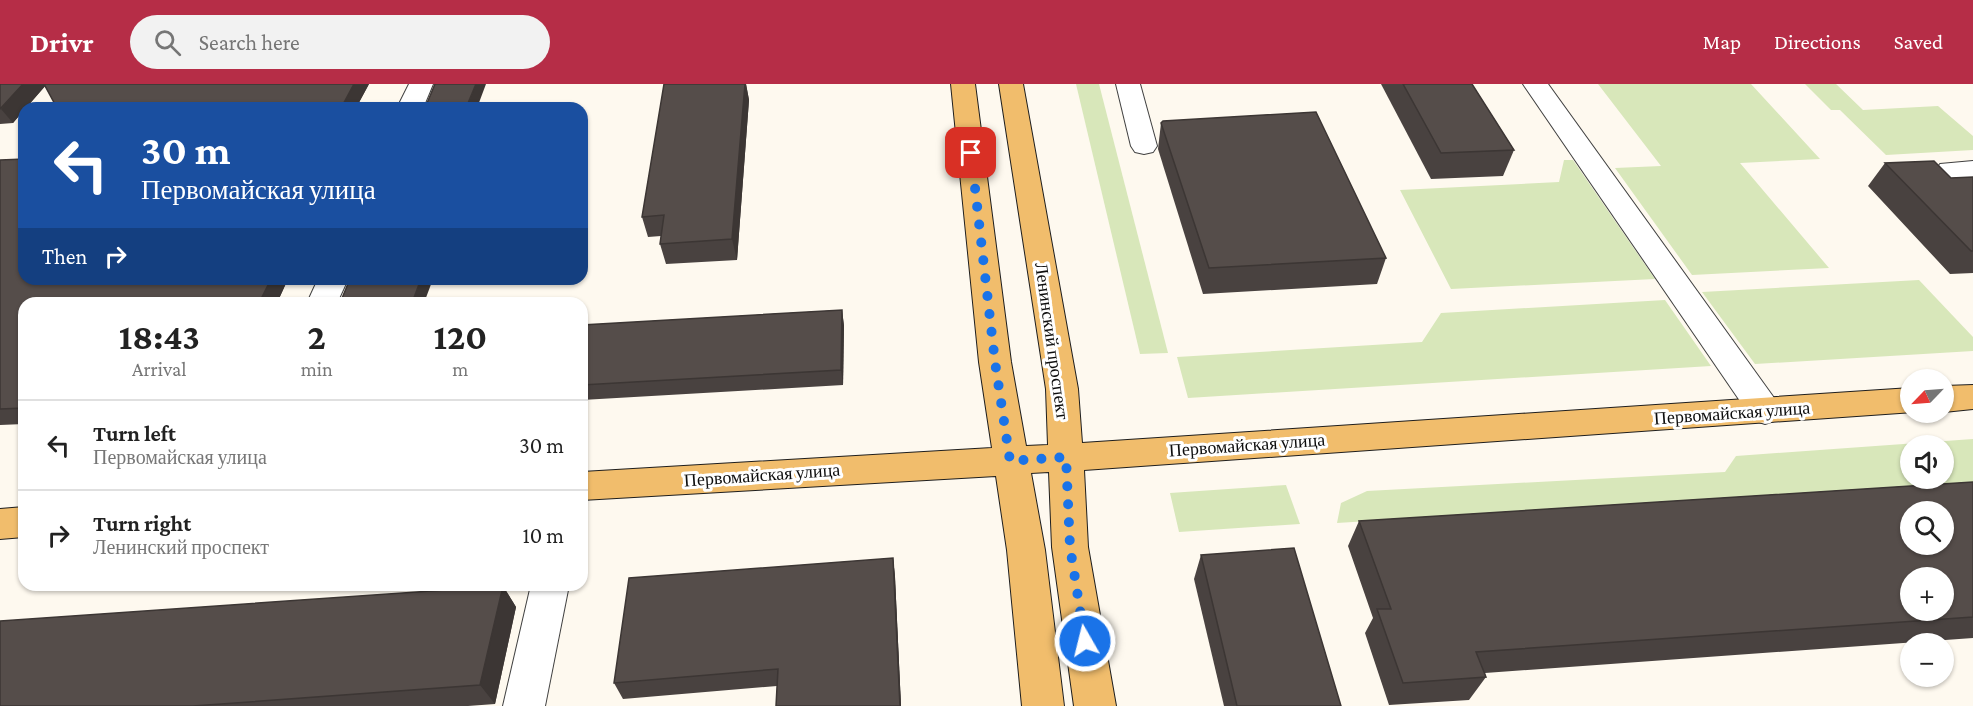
<!DOCTYPE html>
<meta charset="utf-8">
<style>
body{margin:0;font-family:"Crimson Pro",serif;background:#f2f2f2;color:#222;height:100vh;display:flex;flex-direction:column;font-size:22px;white-space:nowrap}
*{box-sizing:border-box;margin:0}
p{font-size:20px;color:#767676}
.icon{flex:none;width:33px;height:33px;fill:none;stroke:currentColor;stroke-width:2;stroke-linecap:round;stroke-linejoin:round}
.map{position:relative;flex:1;overflow:hidden}
.drawer{position:absolute;left:18px;top:213px;width:570px;height:294px;display:flex;flex-direction:column;background:#fff;border-radius:18px;box-shadow:0 2px 4px #0004}
.drawer>*{flex:none}
.guide{position:absolute;left:18px;top:18px;width:570px;height:183px;border-radius:18px;box-shadow:0 2px 4px #0004;background:#1a4fa0;color:#fff;overflow:hidden}
.needle{width:39px;rotate:245deg}
.fabs{position:absolute;left:1900px;top:285px;display:grid;gap:12px}
.fabs a{display:grid;place-items:center;width:54px;height:54px;border-radius:50%;background:#fff;box-shadow:0 2px 4px #0004;font-size:30px}
.pin{position:absolute;display:grid;place-items:center;width:51px;height:51px;color:#fff;margin:-26px;border-radius:12px;box-shadow:0 3px 9px #0006}
.me{position:absolute;width:66px;margin:-33px;rotate:352deg;stroke-linejoin:round;filter:drop-shadow(0 0 4px #0008)}
.turn{display:flex;align-items:center;gap:21px;height:126px;padding:0 24px;font-size:27px}
.turn .icon{width:78px;height:78px;stroke-width:2.5}
.turn b{display:block;font-size:42px;line-height:51px}
.then{display:flex;align-items:center;height:57px;padding:0 24px;background:#0003;gap:12px;font-size:22px}
.eta{display:flex;justify-content:space-evenly;align-items:center;height:102px;text-align:center}
.eta b{font-size:36px;font-weight:700;line-height:42px}
ul{padding:0;list-style:none}
li{display:flex;align-items:center;gap:18px;height:90px;padding:0 24px;border-top:2px solid #e0e0e0}
li div{flex:1}
li b{display:block;font-size:22px}
li em{font-style:normal}
header{display:flex;align-items:center;gap:36px;box-sizing:border-box;height:84px;padding:0 30px;background:#b62d47;color:#fff}
header strong{font-size:28px}
nav{display:flex;gap:33px;margin-inline-start:auto;font-size:21px}
.search{width:420px;height:54px;background:#f2f2f2;display:flex;align-items:center;gap:15px;box-sizing:border-box;padding:0 21px;border-radius:33px;color:#767676;font-size:22px}
.map>svg:first-child{display:block}
</style>
<header>
<strong>Drivr</strong>
<div class="search"><svg class="icon" aria-label="search" viewBox="0 0 24 24"><circle cx="10" cy="10" r="6"/><path d="M15 15l6 6"/></svg>Search here</div>
<nav><a>Map</a><a>Directions</a><a>Saved</a></nav>
</header>
<div class="map">
<svg width="1973" height="622" viewBox="0 0 1973 622">
<rect width="100%" height="100%" fill="#fef9ef"/>
<g fill="#d8e7ba" fill-rule="evenodd">
<polygon points="1076,0 1099,0 1168,269 1140,270"/>
<polygon points="1598,0 1751,0 1820,75 1740,79 1829,184 1692,191 1615,84 1661,82"/>
<polygon points="1805,0 1836,0 1863,26 1938,22 1973,52 1973,66 1886,71 1840,26 1831,26"/>
<polygon points="1564,76 1573,76 1655,195 1451,205 1400,106 1559,98"/>
<polygon points="1919,196 1973,253 1973,267 1755,280 1702,208"/>
<polygon points="1665,216 1711,282 1188,314 1177,273 1422,258 1441,229"/>
<path d="M 1973,355 L 1973,399 L 1337,439 L 1341,419 L 1367,407 L 1725,388 L 1736,372 ZM 1911,362 L 1944,362 L 1944,394 L 1911,394 Z"/>
<polygon points="1286,401 1300,440 1179,448 1170,409"/>
</g>
<g fill="none" stroke-linecap="round" stroke-linejoin="round">
<defs>
<g id="minor">
<polygon points="409,0 433,0 423,24 397,24"/>
<polygon points="1116,0 1140,0 1157,62 1153,68 1144,70 1135,68 1131,62"/>
<polygon points="1523,0 1548,0 1777,318 1782,327 1777,336 1765,340 1753,336"/>
<polygon points="1973,77 1973,93 1950,94 1940,92 1936,86 1940,80"/>
<polygon points="318,195 348,195 337,219 307,219"/>
<polygon points="531,501 569,501 545,622 503,622"/>
</g>
<g id="major">
<polygon points="951,0 975,0 1011,278 1026,362 1048,361 1046,305 999,0 1023,0 1078,305 1082,359 1911,304 1911,328 1914,328 1084,386 1088,463 1116,622 1074,622 1052,463 1049,388 1031,389 1045,466 1064,622 1022,622 1007,466 996,392 582,416 582,388 992,364 979,278"/>
<polygon points="1973,301 1973,325 1944,328 1944,302"/>
<polygon points="24,423 24,453 0,455 0,425"/>
</g>
</defs>
<use href="#minor" stroke="#404040" stroke-width="2"/>
<use href="#major" stroke="#1e1e1e" stroke-width="2"/>
<use href="#minor" fill="#fff" fill-rule="evenodd"/>
<use href="#major" fill="#f1bd6c" fill-rule="evenodd"/>
</g>
<g fill="#494240">
<polygon points="0,0 369,0 356,24 57,24 45,2 26,24 24,24 24,26 13,39 0,40"/>
<polygon points="664,0 746,0 749,16 737,176 666,180 660,160 661,152 648,153 642,133"/>
<polygon points="1381,0 1472,0 1514,66 1503,92 1431,95"/>
<polygon points="1161,39 1386,174 1377,200 1203,210 1158,65"/>
<polygon points="0,76 24,195 288,195 277,219 24,219 24,340 0,341"/>
<polygon points="1885,79 1951,94 1973,93 1973,189 1950,190 1868,102"/>
<polygon points="842,226 844,242 843,301 582,316 582,241"/>
<polygon points="1973,398 1973,554 1485,589 1486,593 1469,616 1389,621 1365,549 1373,534 1348,462 1359,437"/>
<polygon points="1201,471 1341,622 1224,622 1194,495"/>
<polygon points="893,474 895,493 901,622 776,622 777,602 623,615 614,599"/>
<polygon points="503,502 516,523 495,620 468,622 0,622"/>
</g>
<g fill="#3c3634">
<polygon points="23,0 47,0 26,24 24,24 24,26 13,39 1,25"/>
<polygon points="354,0 369,0 356,24 341,24"/>
<polygon points="476,0 486,0 477,24 466,24"/>
<polygon points="745,0 746,0 749,16 737,176 732,155"/>
<polygon points="271,195 288,195 277,219 259,219"/>
<polygon points="421,195 433,195 424,219 412,219"/>
<polygon points="842,226 844,242 843,301 841,286"/>
<polygon points="893,474 895,493 901,622 900,622"/>
<polygon points="503,502 516,523 495,620 480,601"/>
</g>
<g fill="#554d4a" stroke="#3c3634" stroke-width="1.5" fill-rule="evenodd">
<polygon points="0,0 23,0 0,25"/>
<polygon points="44,0 354,0 341,24 57,24"/>
<polygon points="435,0 476,0 466,24 425,24"/>
<polygon points="664,0 745,0 732,155 660,160 664,131 642,133"/>
<polygon points="1403,0 1472,0 1514,66 1441,69"/>
<polygon points="1316,28 1386,174 1209,184 1161,39 1163,37"/>
<polygon points="24,75 24,195 271,195 259,219 24,219 24,324 0,325 0,76"/>
<polygon points="1934,77 1951,94 1973,93 1973,167 1971,167 1885,79"/>
<polygon points="350,195 421,195 412,219 340,219"/>
<polygon points="842,226 841,286 582,301 582,241"/>
<path d="M 1973,398 L 1973,533 L 1476,568 L 1486,593 L 1403,599 L 1377,525 L 1391,525 L 1359,437 ZM 1911,428 L 1944,428 L 1944,460 L 1911,460 ZM 1911,494 L 1944,494 L 1944,526 L 1911,526 Z"/>
<polygon points="1294,464 1341,622 1237,622 1201,471"/>
<polygon points="893,474 900,622 776,622 778,585 614,599 629,494"/>
<polygon points="503,502 480,601 193,622 0,622 0,537"/>
</g>
<g fill="none" stroke-linecap="round" stroke-linejoin="round">
<polyline stroke="#1a73e8" stroke-width="10" stroke-dasharray="0 18" points="971,69 995,278 1010,377 1066,373 1070,463 1085,557"/>
</g>
<g text-anchor="middle" dominant-baseline="central" stroke-width="6" stroke-linejoin="round" paint-order="stroke">
<g font-size="18" fill="#0d0d0d" stroke="#fff">
<text transform="translate(1052 257) rotate(82)">Ленинский проспект</text>
<text transform="translate(1732 329) rotate(-4)">Первомайская улица</text>
<text transform="translate(1247 361) rotate(-4)">Первомайская улица</text>
<text transform="translate(762 391) rotate(-4)">Первомайская улица</text>
</g>
</g>
</svg>
<div class="fabs">
<a><svg class="needle" viewBox="-14 -14 28 28"><path d="M0-13l5 13h-10z" fill="#e53935"/><path d="M0 13l5-13h-10z" fill="#767676"/></svg></a>
<a><svg class="icon" aria-label="sound" viewBox="0 0 24 24"><path d="M4 9h4l5-4v14l-5-4H4zM17 9q2 3 0 6"/></svg></a>
<a><svg class="icon" aria-label="search" viewBox="0 0 24 24"><circle cx="10" cy="10" r="6"/><path d="M15 15l6 6"/></svg></a>
<a>+</a>
<a>−</a>
</div>
<div class="pin" style="left:971px;top:69px;background:#d93025"><svg class="icon" aria-label="arrive" viewBox="0 0 24 24"><path d="M6 21V4h12l-3 4 3 4H6"/></svg></div>
<svg class="me" style="left:1085px;top:557px" viewBox="-20 -20 40 40"><circle r="17" fill="#1a73e8" stroke="#fff" stroke-width="3"/><path d="M0-11L8 9 0 5-8 9z" fill="#fff"/></svg>
<div class="guide">
<div class="turn"><svg class="icon" aria-label="left" viewBox="0 0 24 24"><path d="M17 20v-9H6M10 6l-5 5 5 5"/></svg><div><b>30 m</b>Первомайская улица</div></div>
<div class="then">Then<svg class="icon" aria-label="right" viewBox="0 0 24 24"><path d="M7 20v-9h11M14 6l5 5-5 5"/></svg></div>
</div>
<section class="drawer">
<div class="eta">
<div><b>18:43</b><p>Arrival</p></div>
<div><b>2</b><p>min</p></div>
<div><b>120</b><p>m</p></div>
</div>
<ul>
<li><svg class="icon" aria-label="left" viewBox="0 0 24 24"><path d="M17 20v-9H6M10 6l-5 5 5 5"/></svg><div><b>Turn left</b><p>Первомайская улица</p></div><em>30 m</em></li>
<li><svg class="icon" aria-label="right" viewBox="0 0 24 24"><path d="M7 20v-9h11M14 6l5 5-5 5"/></svg><div><b>Turn right</b><p>Ленинский проспект</p></div><em>10 m</em></li>
</ul>
</section>
</div>
